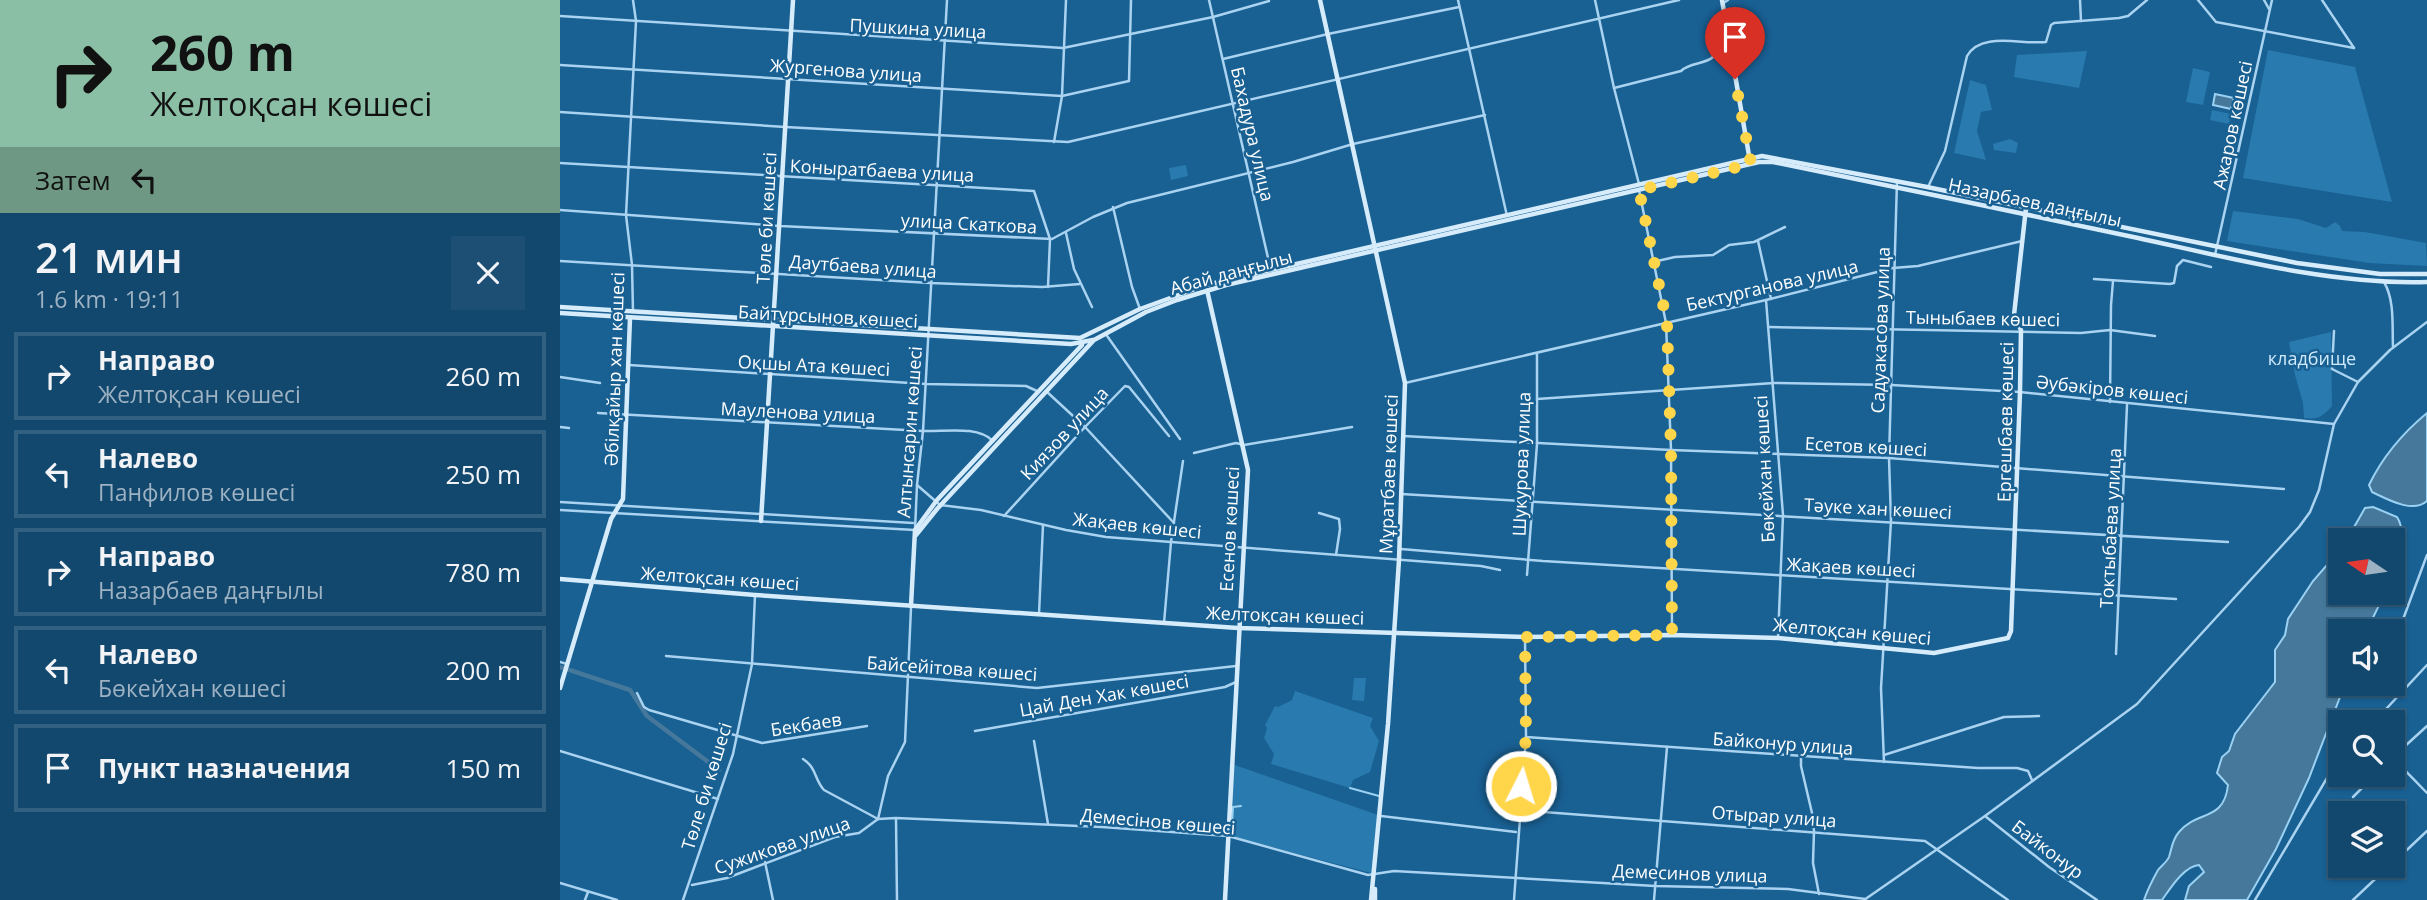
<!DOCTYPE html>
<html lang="ru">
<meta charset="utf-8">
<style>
body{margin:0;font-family:"Open Sans",sans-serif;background:#1c4f73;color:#f1f3f6;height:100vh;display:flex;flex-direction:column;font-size:26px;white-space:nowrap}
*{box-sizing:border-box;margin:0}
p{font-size:23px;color:#9db2c2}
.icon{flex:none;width:38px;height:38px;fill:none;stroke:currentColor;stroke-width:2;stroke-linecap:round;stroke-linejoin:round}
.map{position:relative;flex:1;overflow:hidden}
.sheet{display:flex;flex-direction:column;background:#13486e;width:560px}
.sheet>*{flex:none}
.guide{background:#8abfa5;color:#111;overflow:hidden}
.needle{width:46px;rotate:283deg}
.fabs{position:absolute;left:1768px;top:528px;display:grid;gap:14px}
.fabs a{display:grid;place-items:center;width:77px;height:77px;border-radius:0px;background:#13486e;box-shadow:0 2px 5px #0004,0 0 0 2px #326081;font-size:35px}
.pin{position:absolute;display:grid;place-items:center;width:60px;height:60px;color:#fff;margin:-72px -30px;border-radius:50% 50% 50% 0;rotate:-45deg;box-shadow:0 0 7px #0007}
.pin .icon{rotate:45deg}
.me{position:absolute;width:77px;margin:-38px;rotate:5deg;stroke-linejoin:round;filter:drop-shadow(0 0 5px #0008)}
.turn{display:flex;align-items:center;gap:24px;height:147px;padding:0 35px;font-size:32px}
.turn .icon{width:91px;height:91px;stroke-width:2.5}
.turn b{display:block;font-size:49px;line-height:60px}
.then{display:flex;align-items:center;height:66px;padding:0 35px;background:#0003;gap:14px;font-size:26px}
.round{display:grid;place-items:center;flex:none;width:74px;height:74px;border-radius:0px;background:#1c4f73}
.overview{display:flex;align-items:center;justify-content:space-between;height:119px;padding:0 35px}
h1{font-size:42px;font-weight:600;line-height:52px}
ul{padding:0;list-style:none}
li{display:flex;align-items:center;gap:21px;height:88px;margin:0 14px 10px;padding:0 21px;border:4px solid #326081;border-radius:0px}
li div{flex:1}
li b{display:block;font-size:26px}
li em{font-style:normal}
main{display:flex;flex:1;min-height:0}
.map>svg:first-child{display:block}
</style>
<main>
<section class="sheet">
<div class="guide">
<div class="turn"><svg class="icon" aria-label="right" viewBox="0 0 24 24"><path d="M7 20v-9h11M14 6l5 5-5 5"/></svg><div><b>260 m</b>Желтоқсан көшесі</div></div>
<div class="then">Затем<svg class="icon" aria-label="left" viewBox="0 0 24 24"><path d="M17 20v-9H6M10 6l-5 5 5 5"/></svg></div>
</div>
<div class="overview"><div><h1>21 мин</h1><p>1.6 km · 19:11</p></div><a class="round"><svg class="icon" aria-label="close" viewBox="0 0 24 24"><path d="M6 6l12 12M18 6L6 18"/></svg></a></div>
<ul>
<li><svg class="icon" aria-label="right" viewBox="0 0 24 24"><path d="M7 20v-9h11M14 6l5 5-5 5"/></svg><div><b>Направо</b><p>Желтоқсан көшесі</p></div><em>260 m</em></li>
<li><svg class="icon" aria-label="left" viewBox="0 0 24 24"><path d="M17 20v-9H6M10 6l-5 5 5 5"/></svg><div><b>Налево</b><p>Панфилов көшесі</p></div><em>250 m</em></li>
<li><svg class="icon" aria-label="right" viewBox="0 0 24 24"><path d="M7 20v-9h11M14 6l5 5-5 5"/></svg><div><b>Направо</b><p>Назарбаев даңғылы</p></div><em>780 m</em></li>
<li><svg class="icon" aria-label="left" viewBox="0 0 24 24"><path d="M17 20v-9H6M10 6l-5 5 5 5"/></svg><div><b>Налево</b><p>Бөкейхан көшесі</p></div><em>200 m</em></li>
<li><svg class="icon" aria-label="arrive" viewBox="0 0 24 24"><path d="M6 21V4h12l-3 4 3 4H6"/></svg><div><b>Пункт назначения</b></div><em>150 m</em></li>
</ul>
</section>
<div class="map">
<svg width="1867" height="900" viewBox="0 0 1867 900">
<rect width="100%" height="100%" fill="#196093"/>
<g fill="#287aaf">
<polygon points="1708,50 1795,67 1832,202 1683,178"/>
<polygon points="1527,51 1519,88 1454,77 1457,55"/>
<polygon points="1633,68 1650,72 1643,105 1626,102"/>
<polygon points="1410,80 1426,85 1432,110 1421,112 1417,131 1426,160 1394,153"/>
<polygon points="1652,110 1671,114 1669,124 1650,120"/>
<polygon points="1450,139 1458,143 1456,153 1434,150 1433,144"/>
<polygon points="626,165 628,176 611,180 609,168"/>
<polygon points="1673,211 1738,219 1766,228 1775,222 1780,226 1782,231 1805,232 1866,243 1867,266 1809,263 1667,241"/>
<path d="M 1771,332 L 1772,406 C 1763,416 1759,420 1744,418 L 1743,403 L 1735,375 L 1729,342 Z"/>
<polygon points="794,678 806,678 804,701 792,700"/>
<polygon points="735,691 813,718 810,726 819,741 810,772 793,780 790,788 711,764 714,754 704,738 707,728 705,725 715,706 718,707 732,700"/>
<polygon points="672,764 821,816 815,874 668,836"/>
</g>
<g fill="#45789b" stroke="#9bd1f2" stroke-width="2">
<polygon points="1655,94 1674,98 1671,109 1653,105"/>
<path d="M 1867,413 L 1867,501 C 1853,514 1827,499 1812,492 L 1809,485 C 1822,458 1844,432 1867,413 Z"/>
<path d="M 1813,507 L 1837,517 C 1847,532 1840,562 1832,578 L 1832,541 L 1786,541 L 1805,508 Z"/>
<path d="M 1780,550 L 1780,593 L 1825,593 L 1806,632 L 1780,632 L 1780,684 L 1785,684 L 1749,778 L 1716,849 L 1687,900 L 1625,900 L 1629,886 L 1644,872 L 1639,865 C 1624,866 1610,889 1602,900 L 1584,900 C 1587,891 1593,879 1598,870 C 1601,866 1607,862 1609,857 C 1612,848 1612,840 1619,832 C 1637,810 1664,822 1668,785 L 1657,773 L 1662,757 L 1669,751 L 1675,734 L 1715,682 L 1715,650 L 1725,635 L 1728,619 L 1753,581 Z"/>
</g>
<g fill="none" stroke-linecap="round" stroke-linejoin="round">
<g stroke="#9bd1f2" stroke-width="2">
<polyline points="790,788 819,796"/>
<polyline points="672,825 673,807 681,806"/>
<polyline points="671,833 672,829"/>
</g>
<polyline stroke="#45789b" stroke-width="4.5" points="0,667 70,690 87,716 159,770"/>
<g stroke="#a9d3f0" stroke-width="2.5">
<polyline points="73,0 76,21 66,215 72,265 73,312"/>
<polyline points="649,0 711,271"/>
<polyline points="898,0 947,216"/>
<polyline points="1035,0 1054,88 1079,184"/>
<polyline points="1520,0 1521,21"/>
<polyline points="1638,0 1656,22 1794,48"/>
<polyline points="1704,0 1709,9"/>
<polyline points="1762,0 1794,48"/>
<polyline points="1162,4 1168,0"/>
<polyline points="0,16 503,48 653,17 709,1"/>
<polyline points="663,59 768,34 899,7"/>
<polyline points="0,65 502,96 569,81 571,0"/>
<path d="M 1054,88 L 1121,71 C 1130,62 1144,65 1153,57 L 1152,39 L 1168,36"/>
<polyline points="0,112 225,127 508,142 1119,0"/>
<polyline points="494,142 502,96 506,0"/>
<polyline points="0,163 474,191 490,239 488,287"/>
<path d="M 1368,187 L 1385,151 L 1407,56 C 1421,31 1462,45 1486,42 L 1491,25 L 1494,23 L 1559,18 L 1568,16 L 1587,0"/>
<polyline points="1079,190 1106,323 1111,450 1112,635"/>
<polyline points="553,207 572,287 580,309"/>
<polyline points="0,210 220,226 492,239 533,217 567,203 733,162 793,144 925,115"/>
<polyline points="506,233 514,269 532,307"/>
<polyline points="1198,241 1211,299"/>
<polyline points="1655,255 1712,0"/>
<polyline points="0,261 370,283 482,287 520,284"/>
<polyline points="1093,262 1115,257 1153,255 1169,245 1194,242 1225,227"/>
<polyline points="1534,279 1610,284 1614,283 1617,266 1623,260 1651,267"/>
<path d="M 1824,282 C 1835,301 1832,326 1833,347"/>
<polyline points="1206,300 1223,515 1218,638"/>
<polyline points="1209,327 1521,333 1550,330 1595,336"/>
<polyline points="1774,331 1772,369 1798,382"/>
<polyline points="545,333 620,439"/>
<polyline points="69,365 366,384 466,386 477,391"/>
<polyline points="0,377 40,383"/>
<polyline points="845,383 1206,300 1333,268 1358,266 1462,241"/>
<polyline points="486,391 525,427 614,523"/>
<polyline points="977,399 1214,383 1331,385 1460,392 1774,424"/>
<polyline points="1550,402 1551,305 1553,281"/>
<path d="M 38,413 L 363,431 C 384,432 417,425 433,441"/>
<polyline points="0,427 9,428"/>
<polyline points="843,436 1111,450 1329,458 1724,489"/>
<polyline points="634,453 676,443 684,445 792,427"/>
<polyline points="357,485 380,505 421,510 506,530 546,537 921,566 940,570"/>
<polyline points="841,494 1668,542"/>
<polyline points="0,502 353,523"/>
<polyline points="0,510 355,530 357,485 363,431 387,0"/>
<polyline points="759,513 779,519 780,529 776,555"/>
<polyline points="444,516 525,427 565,386 569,387 609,436"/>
<polyline points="841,549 983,561 1616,599"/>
<polyline points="967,575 977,444 977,353"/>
<polyline points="479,614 483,525"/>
<polyline points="604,623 611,542 623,461"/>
<polyline points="1832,649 1867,555"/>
<polyline points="1556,654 1567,405"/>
<polyline points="106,656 477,688 676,666"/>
<polyline points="0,662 7,664"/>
<polyline points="1824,684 1838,695"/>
<polyline points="77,693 84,707 89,710 202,743 307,726"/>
<polyline points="1813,723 1867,665"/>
<polyline points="415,731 665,687 676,682"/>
<polyline points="966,737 1418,768 1457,768 1468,771 1472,780"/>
<polyline points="474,741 488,824"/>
<polyline points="0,751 158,799"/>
<polyline points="1324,755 1444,717 1479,716"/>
<polyline points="1241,756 1241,766 1252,813 1254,831 1253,863 1259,894"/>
<polyline points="1832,757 1867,793"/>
<polyline points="1832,758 1867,726"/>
<path d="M 243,759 C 257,768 254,779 264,790 L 318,819"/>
<polyline points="1324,762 1321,688 1331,521 1329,458 1337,181"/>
<polyline points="1793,797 1815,775"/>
<polyline points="959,810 1365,841 1448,900"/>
<polyline points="821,816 956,832"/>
<polyline points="1425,816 1489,867 1537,900"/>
<polyline points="318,819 336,818 542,827 668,836 808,875 834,871 1095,886 1228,889 1305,899"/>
<polyline points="318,819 328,776 345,742 351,608"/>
<polyline points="336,819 337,900"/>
<polyline points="205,862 213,900"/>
<polyline points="1832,864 1867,831"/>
<polyline points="0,883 57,900"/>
<polyline points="132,885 167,878 275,837 299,833 318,819"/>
<polyline points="25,900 28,892"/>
<polyline points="123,900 173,754 192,664 195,595"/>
<polyline points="954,900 966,737 965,637"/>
<polyline points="1094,900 1107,747"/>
<polyline points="1304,900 1425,816 1577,704 1739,527 1750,512 1759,490 1774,424 1798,382 1830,350 1867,322"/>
<polyline points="1695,900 1780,756"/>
<polyline points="1793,900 1829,866"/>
</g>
<g stroke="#d6ecfb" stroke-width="4.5">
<polyline points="760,0 845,383 839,560 828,724 811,900"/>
<polyline points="1162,0 1190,161"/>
<polyline points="647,290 688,470 665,900"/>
<polyline points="0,307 520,338 580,309 646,285 1202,156 1367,187 1737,263 1820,274 1867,274"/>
<polyline points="0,313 511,344 533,340"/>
<polyline points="201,521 233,0"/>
<path d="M 356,535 L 377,509 L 534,340 L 586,312 L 617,300 L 666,285 L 1199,162 L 1213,162 C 1335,187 1456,212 1578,238 C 1670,258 1772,285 1867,282"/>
<polyline points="0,579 195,595 678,628 965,637 1112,635 1218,638 1374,653 1448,638 1451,631 1460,392 1461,330 1454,315 1466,208"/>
<polyline points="351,606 355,530 377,500 522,345"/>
<polyline points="0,688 51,519 63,499 70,318"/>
<polyline points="815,900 815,889"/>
</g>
</g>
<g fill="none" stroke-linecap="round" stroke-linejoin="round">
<polyline stroke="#ffd54a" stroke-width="12" stroke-dasharray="0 21.6" points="961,786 966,737 965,637 1112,635 1111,450 1107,323 1079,190 1191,164 1175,79"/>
</g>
<g text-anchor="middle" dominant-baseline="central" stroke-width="5" stroke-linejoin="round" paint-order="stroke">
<g font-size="18" fill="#fff" stroke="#196093">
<text transform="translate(358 28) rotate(3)">Пушкина улица</text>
<text transform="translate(286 70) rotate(4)">Жургенова улица</text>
<text transform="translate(1672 125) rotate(-78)">Ажаров көшесі</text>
<text transform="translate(693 134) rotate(77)">Бахадура улица</text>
<text transform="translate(322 170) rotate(3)">Коныратбаева улица</text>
<text transform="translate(1475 202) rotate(12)">Назарбаев даңғылы</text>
<text transform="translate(206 218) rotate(-87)">Төле би көшесі</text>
<text transform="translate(409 223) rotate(3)">улица Скаткова</text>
<text transform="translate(303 266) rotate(4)">Даутбаева улица</text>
<text transform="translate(671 272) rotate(-15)">Абай даңғылы</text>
<text transform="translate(1212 285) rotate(-13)">Бектурганова улица</text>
<text transform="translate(268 316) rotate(3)">Байтұрсынов көшесі</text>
<text transform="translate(1423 318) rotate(1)">Тыныбаев көшесі</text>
<text transform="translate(1320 330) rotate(-88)">Садуакасова улица</text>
<text transform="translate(254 365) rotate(3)">Оқшы Ата көшесі</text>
<text transform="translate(54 369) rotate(-88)">Әбілқайыр хан көшесі</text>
<text transform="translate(1552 389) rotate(6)">Әубәкіров көшесі</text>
<text transform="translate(238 412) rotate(3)">Мауленова улица</text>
<text transform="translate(1445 422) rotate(-89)">Ергешбаев көшесі</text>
<text transform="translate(349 432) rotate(-86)">Алтынсарин көшесі</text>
<text transform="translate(504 433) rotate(-47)">Киязов улица</text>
<text transform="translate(1306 446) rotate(3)">Есетов көшесі</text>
<text transform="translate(961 464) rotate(-88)">Шукурова улица</text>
<text transform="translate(1204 469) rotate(-93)">Бөкейхан көшесі</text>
<text transform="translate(828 474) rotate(-88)">Мұратбаев көшесі</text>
<text transform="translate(1318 508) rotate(3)">Тәуке хан көшесі</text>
<text transform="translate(577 525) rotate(6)">Жақаев көшесі</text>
<text transform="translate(1550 528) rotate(-87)">Токтыбаева улица</text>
<text transform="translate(669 529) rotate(-87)">Есенов көшесі</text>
<text transform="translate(1291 567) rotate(3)">Жақаев көшесі</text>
<text transform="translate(160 578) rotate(4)">Желтоқсан көшесі</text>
<text transform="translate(725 615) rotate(2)">Желтоқсан көшесі</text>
<text transform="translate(1292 631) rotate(5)">Желтоқсан көшесі</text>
<text transform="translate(392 668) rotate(4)">Байсейітова көшесі</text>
<text transform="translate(544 695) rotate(-10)">Цай Ден Хак көшесі</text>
<text transform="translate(246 724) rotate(-9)">Бекбаев</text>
<text transform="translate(1223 743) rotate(4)">Байконур улица</text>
<text transform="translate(146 786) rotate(-73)">Төле би көшесі</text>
<text transform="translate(1214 816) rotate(4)">Отырар улица</text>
<text transform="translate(598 821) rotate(5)">Демесінов көшесі</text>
<text transform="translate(222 845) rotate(-19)">Сужикова улица</text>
<text transform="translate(1488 849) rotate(37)">Байконур</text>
<text transform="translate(1130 873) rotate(2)">Демесинов улица</text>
</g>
<g font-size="18" fill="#cfeafb" stroke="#196093">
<text x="1752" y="358">кладбище</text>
</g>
</g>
</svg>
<div class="fabs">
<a><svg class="needle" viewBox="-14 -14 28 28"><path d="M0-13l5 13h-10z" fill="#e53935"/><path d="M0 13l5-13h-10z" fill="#9db2c2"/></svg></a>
<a><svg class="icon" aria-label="sound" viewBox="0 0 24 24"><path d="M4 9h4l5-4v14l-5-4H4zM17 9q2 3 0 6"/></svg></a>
<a><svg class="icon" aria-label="search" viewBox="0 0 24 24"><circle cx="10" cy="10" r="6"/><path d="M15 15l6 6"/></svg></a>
<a><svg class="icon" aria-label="layers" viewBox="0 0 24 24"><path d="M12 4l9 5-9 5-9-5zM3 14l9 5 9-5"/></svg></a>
</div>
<div class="pin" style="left:1175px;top:79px;background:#d93025"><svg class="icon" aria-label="arrive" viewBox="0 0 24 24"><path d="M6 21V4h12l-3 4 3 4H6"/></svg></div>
<svg class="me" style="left:961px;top:786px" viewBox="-20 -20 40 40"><circle r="17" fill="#ffd54a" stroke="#fff" stroke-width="3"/><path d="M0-11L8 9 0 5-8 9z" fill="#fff"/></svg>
</div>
</main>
